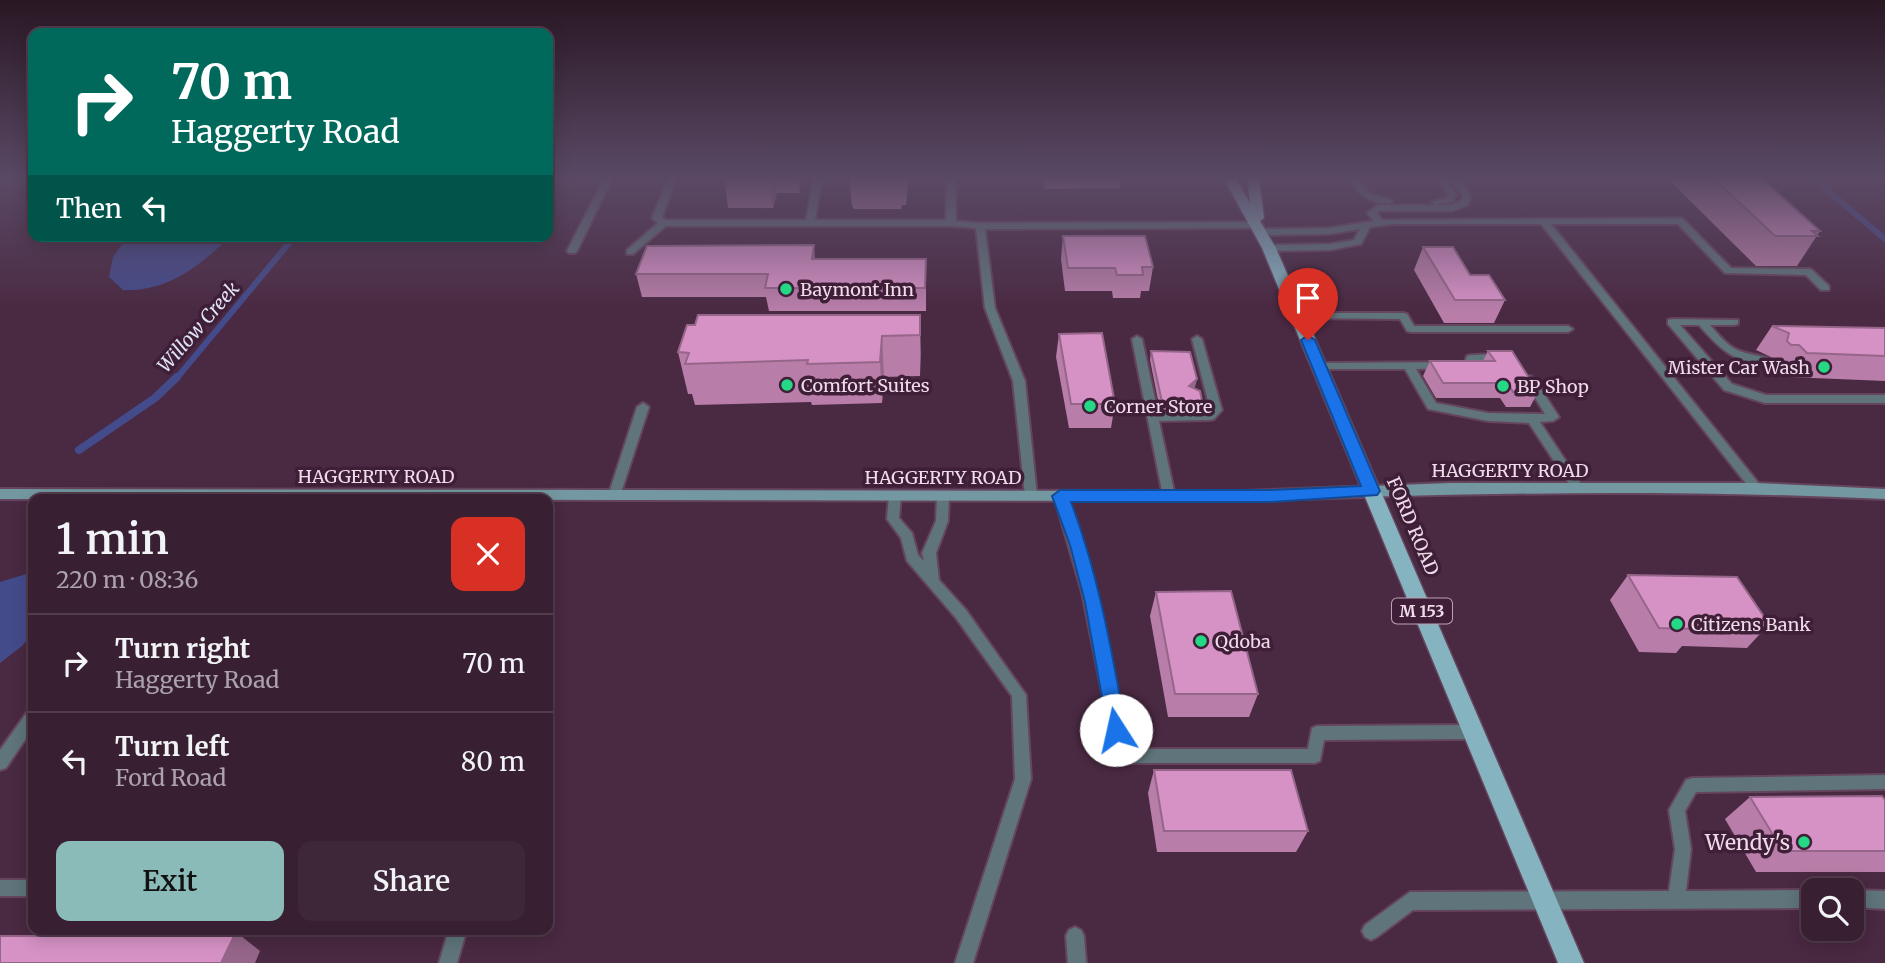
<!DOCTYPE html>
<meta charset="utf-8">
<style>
body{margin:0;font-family:Merriweather,serif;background:#3f273a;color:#f1f3f6;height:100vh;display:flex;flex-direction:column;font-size:26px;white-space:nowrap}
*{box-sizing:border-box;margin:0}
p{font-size:23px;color:#aba2ac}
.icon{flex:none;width:38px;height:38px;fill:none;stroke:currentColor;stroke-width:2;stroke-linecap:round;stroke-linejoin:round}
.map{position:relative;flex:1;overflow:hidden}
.sheet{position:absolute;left:28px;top:494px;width:525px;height:441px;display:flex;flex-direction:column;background:#381f32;border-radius:14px;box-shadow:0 4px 18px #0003,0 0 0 2px #523d4d}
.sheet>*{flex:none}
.banner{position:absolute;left:28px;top:28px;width:525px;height:214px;border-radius:14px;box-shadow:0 4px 18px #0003,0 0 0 2px #523d4d;background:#00695c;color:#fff;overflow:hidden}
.tools{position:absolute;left:1801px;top:878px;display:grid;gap:14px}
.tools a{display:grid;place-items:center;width:63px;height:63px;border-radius:14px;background:#381f32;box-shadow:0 4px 18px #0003,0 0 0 2px #523d4d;font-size:35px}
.pin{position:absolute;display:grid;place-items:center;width:60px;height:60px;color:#fff;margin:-72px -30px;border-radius:50% 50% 50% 0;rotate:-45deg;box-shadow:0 0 7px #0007}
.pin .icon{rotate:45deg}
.me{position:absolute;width:77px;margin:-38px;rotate:350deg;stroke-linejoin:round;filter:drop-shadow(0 0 5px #0008)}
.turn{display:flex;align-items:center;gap:24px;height:147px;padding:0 28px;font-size:32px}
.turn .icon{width:91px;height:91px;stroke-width:2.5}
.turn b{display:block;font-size:49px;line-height:60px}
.then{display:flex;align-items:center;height:66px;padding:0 28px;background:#0003;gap:14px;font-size:26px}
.round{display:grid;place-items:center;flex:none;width:74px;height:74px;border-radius:14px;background:#3f273a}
.summary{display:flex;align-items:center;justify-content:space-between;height:119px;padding:0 28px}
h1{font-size:42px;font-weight:600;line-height:52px}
.primary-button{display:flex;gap:14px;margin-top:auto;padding:14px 28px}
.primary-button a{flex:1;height:80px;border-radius:14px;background:#8bbbb9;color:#111;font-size:28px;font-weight:600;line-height:80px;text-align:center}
.primary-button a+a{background:#3f273a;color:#f1f3f6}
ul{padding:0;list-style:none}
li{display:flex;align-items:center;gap:21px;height:98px;padding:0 28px;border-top:2px solid #523d4d}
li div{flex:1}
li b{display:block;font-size:26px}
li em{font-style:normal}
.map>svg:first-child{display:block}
</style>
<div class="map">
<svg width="1885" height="963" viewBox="0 0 1885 963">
<rect width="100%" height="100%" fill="#4a2942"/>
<g fill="#444b8b">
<path d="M 128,236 L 231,236 C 199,266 168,292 123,290 L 109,277 L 113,257 Z"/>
<polygon points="33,572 33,633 22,646 0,663 0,582"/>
</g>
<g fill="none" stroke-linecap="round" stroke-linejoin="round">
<g stroke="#444b8b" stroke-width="6">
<polyline points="1811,177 1885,239"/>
<polyline points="176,379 295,236"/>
</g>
<polyline stroke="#444b8b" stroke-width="8" points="79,450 155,398 177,377"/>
<defs>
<g id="service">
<polygon points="605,177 613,177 577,251 575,253 569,253 567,251"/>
<polygon points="669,177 677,177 662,217 666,220 806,220 814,177 822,177 815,220 946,220 947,177 955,177 956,221 980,223 1258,222 1263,225 1258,228 985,229 995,308 1025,381 1037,496 1031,500 1025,496 1013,381 985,308 976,228 951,226 666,226 633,254 627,254 627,250 658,223 652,218"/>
<path d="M 1349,177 L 1357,177 C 1371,201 1374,192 1393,201 L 1389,204 C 1368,203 1359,195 1349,177 Z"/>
<polygon points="1436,177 1444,177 1456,195 1452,202 1435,205 1431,202 1446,198 1448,195"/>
<polygon points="1449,177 1458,177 1470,194 1471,196 1468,205 1452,211 1379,211 1377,213 1382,220 1680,218 1683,219 1731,268 1809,269 1812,270 1829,286 1829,290 1821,290 1806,275 1725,273 1678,224 1551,224 1760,485 1762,488 1760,491 1752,491 1541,224 1392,224 1370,227 1361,244 1330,250 1269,251 1264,248 1269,245 1330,244 1354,240 1360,229 1329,234 1262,235 1257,232 1262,229 1329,228 1374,221 1367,213 1377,205 1451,205 1461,201 1463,196"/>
<polygon points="1298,313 1403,313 1407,314 1414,326 1568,326 1573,329 1568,332 1411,332 1407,331 1400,319 1294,318 1293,316"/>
<path d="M 1672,319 L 1738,320 L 1738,324 L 1734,325 L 1710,325 C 1733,352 1735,351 1769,358 L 1770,360 L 1769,362 C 1737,367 1718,347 1699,325 L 1680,325 L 1732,384 L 1766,395 L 1885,395 L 1885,403 L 1765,403 L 1724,390 L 1668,324 L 1668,320 Z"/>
<polygon points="1137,336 1142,339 1158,413 1207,412 1210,409 1192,339 1197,336 1202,339 1222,410 1214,419 1210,420 1159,421 1175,496 1169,500 1163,496 1132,339"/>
<polygon points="1500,354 1505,357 1504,359 1475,361 1473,367 1469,368 1416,369 1436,403 1488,413 1545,414 1524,380 1530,376 1534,378 1559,417 1553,421 1540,422 1583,487 1585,490 1583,493 1575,493 1529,423 1488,421 1428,409 1405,369 1320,369 1315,366 1320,363 1465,362 1467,356 1471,355"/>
<polygon points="643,403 649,407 620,496 614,500 610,499 608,496 637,407"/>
<polygon points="895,492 901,496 899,518 912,533 918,555 924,561 922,553 936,521 937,496 943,492 947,493 949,496 948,521 936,553 939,580 966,610 1026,695 1031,779 973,963 955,963 1015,779 1012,696 956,618 907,561 901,538 887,519 889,496"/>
<polygon points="1060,492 1066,496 1096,592 1127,749 1308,749 1312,728 1317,726 1473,725 1478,727 1481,732 1478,737 1473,739 1324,740 1320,761 1315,763 1121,763 1116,761 1082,592 1054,496"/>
<polygon points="33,710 33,728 6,768 0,770 0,750 28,711"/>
<polygon points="1885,775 1885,789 1696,792 1685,811 1691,849 1686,891 1813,890 1813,908 1413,910 1377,937 1371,940 1365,937 1362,931 1365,925 1410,892 1669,891 1675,849 1669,810 1686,780 1692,778"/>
<rect x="0" y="880" width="33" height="16"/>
<polygon points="1852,890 1885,891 1885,909 1852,907"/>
<polygon points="1075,927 1081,930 1084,936 1086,963 1068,963 1066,936 1069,930"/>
<polygon points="449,929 467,929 457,963 439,963"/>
</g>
<path id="secondary" d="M 1450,483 L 1756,483 L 1885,489 L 1885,499 C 1671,489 1458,493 1244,501 L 0,499 L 0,489 L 1244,491 Z"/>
<polygon id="primary" points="1223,177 1235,177 1250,203 1247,177 1259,177 1264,218 1260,221 1276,248 1584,963 1558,963 1262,248"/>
</defs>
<use href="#service" stroke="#65455d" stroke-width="4"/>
<use href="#secondary" stroke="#65455d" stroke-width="4"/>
<use href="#primary" stroke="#65455d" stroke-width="3"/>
<use href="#service" fill="#5f757b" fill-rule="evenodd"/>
<use href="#secondary" fill="#7498a1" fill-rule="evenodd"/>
<use href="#primary" fill="#85b3bf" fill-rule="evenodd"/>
</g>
<g fill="#b87ea9">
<polygon points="724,177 802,177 799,193 777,193 773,208 728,208"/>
<polygon points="849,177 909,177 906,205 902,205 901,209 854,209 852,206"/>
<polygon points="1042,177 1122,177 1120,188 1044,189"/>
<polygon points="1666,177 1760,177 1820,231 1797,266 1756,266"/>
<polygon points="1063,236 1153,267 1149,291 1141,291 1140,298 1113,298 1112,291 1065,291 1061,259"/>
<polygon points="1423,247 1470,275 1505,300 1494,323 1444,323 1414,270"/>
<polygon points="815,259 926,259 926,311 769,311 766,297 642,297 636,274"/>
<polygon points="920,315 920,376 884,377 882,403 812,405 811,402 695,405 692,394 688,394 678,352"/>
<polygon points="1772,326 1885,328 1885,381 1789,377 1782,369 1774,369 1769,365 1771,357 1756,350"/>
<polygon points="1059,334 1115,404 1111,428 1069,428 1056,357"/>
<polygon points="1151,351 1197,379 1194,388 1202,401 1200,410 1160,410 1150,360"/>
<polygon points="1488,351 1538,392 1530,407 1506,407 1500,398 1436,398 1423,376 1430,361 1483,361"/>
<polygon points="1628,575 1769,624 1747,648 1682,646 1676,653 1639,652 1610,600"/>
<polygon points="1156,592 1258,694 1249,717 1168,717 1150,616"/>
<polygon points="1154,770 1308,831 1296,852 1157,852 1148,793"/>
<polygon points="1750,797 1885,800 1885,872 1756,872 1725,819"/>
</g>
<g fill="#96668a">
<polygon points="770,177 775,177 777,193 773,208"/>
<polygon points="797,177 802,177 799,193"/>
<polygon points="906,177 909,177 906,205"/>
<polygon points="814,245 816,269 812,259"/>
<polygon points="920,315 921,355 920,376"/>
<polygon points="882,336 884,377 882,403 880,362"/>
<polygon points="1197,379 1195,387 1188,394 1189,386"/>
<polygon points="135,929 171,929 172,930 161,952 133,932"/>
<polygon points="236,932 260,951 255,963 221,963"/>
</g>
<g fill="#d692c5" stroke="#96668a" stroke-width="2">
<polygon points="724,177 770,177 769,179 724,179"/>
<polygon points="850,177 901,177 900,180 852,180"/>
<polygon points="1712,177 1760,177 1820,231 1812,231 1818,236 1775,236"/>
<polygon points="1063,236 1145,236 1153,267 1142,267 1143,275 1117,275 1115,268 1068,268"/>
<polygon points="814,245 812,259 926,259 925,288 765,288 768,274 636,274 647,246"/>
<polygon points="1423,247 1453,247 1470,275 1489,275 1505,300 1455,300"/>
<polygon points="698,315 920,315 920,335 882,336 880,362 807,364 808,360 685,364 689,353 678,352 687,325 695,325"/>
<polygon points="1772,326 1885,328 1885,356 1807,353 1799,345 1791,345 1787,341 1789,333"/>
<polygon points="1102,333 1115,404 1071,404 1059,334"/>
<polygon points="1151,351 1190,352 1197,379 1189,386 1200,391 1202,401 1162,402"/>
<polygon points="1488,351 1512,351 1538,392 1513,392 1508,383 1443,383 1430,361 1495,361"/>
<polygon points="1628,575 1737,577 1769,624 1693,623 1697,629 1659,628"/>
<polygon points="1231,591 1258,694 1175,694 1156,592"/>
<polygon points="1154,770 1291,770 1308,831 1164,831"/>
<polygon points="1882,796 1885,800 1885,851 1783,851 1750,797"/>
<polygon points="44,929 135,929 133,932 236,932 221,963 0,963 0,936 41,936"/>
</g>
<linearGradient id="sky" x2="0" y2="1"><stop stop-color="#291724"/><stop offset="0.57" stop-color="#5a4965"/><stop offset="1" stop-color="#5a4965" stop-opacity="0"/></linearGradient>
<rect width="1885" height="312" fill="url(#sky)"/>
<path fill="#1a73e8" stroke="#114b97" stroke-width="2" d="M 1308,335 L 1315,340 L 1380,491 L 1377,495 L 1271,502 L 1071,502 C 1099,576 1112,652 1126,730 L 1124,736 L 1116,739 L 1109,736 L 1085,602 L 1070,545 L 1052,496 L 1060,490 L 1271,490 L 1361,486 L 1301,340 Z"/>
<g fill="#25d886" stroke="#3f1f37" stroke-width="2.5">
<circle cx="786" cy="289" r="7"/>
<circle cx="1824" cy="367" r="7"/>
<circle cx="787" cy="385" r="7"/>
<circle cx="1503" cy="386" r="7"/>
<circle cx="1090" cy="406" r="7"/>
<circle cx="1677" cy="624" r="7"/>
<circle cx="1201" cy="641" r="7"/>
<circle cx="1804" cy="842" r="7"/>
</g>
<g text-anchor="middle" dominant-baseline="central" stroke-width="7" stroke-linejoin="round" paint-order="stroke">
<rect fill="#3f1f37" stroke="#bba3b4" stroke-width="2" x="1392" y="598.5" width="60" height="25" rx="5"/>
<g font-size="16" font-weight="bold" fill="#f0dbea">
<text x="1422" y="611">M 153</text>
</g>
<g font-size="18" fill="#f0dbea" stroke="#3f1f37" text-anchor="start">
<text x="800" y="289">Baymont Inn</text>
<text x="1810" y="367" text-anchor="end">Mister Car Wash</text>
<text x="801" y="385">Comfort Suites</text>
<text x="1517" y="386">BP Shop</text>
<text x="1104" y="406">Corner Store</text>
<text x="1691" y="624">Citizens Bank</text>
<text x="1215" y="641">Qdoba</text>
</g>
<g font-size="18" fill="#f0dbea" stroke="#3f1f37">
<text x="1510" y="470">HAGGERTY ROAD</text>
<text x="376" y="476">HAGGERTY ROAD</text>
<text x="943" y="477">HAGGERTY ROAD</text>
<text transform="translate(1413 526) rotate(67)">FORD ROAD</text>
</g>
<g font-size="19" font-style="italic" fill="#dfe3f6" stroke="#3f1f37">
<text transform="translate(198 327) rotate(-49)">Willow Creek</text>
</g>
<g font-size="21" fill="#f0dbea" stroke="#3f1f37" text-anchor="end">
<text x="1790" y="842">Wendy's</text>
</g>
</g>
</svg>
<div class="tools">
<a><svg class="icon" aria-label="search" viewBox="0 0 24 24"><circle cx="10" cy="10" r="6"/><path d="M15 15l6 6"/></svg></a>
</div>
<div class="pin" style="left:1308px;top:340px;background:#d93025"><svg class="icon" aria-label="arrive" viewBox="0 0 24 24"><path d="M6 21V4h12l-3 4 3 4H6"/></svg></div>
<svg class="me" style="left:1116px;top:730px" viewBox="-20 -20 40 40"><circle r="19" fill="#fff"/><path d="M0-13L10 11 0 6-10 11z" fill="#1a73e8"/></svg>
<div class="banner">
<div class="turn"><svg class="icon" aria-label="right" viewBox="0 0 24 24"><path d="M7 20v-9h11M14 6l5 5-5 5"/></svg><div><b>70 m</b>Haggerty Road</div></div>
<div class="then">Then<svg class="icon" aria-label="left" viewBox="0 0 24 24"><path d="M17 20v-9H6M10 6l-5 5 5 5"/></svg></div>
</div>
<section class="sheet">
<div class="summary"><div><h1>1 min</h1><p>220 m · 08:36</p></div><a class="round" style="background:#d93025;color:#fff"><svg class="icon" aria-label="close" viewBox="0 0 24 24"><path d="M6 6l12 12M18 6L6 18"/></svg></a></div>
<ul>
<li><svg class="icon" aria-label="right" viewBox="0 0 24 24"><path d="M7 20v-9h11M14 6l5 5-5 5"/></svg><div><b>Turn right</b><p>Haggerty Road</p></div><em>70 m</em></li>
<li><svg class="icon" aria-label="left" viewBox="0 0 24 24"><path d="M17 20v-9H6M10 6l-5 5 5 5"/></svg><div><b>Turn left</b><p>Ford Road</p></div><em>80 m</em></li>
</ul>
<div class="primary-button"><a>Exit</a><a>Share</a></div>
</section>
</div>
